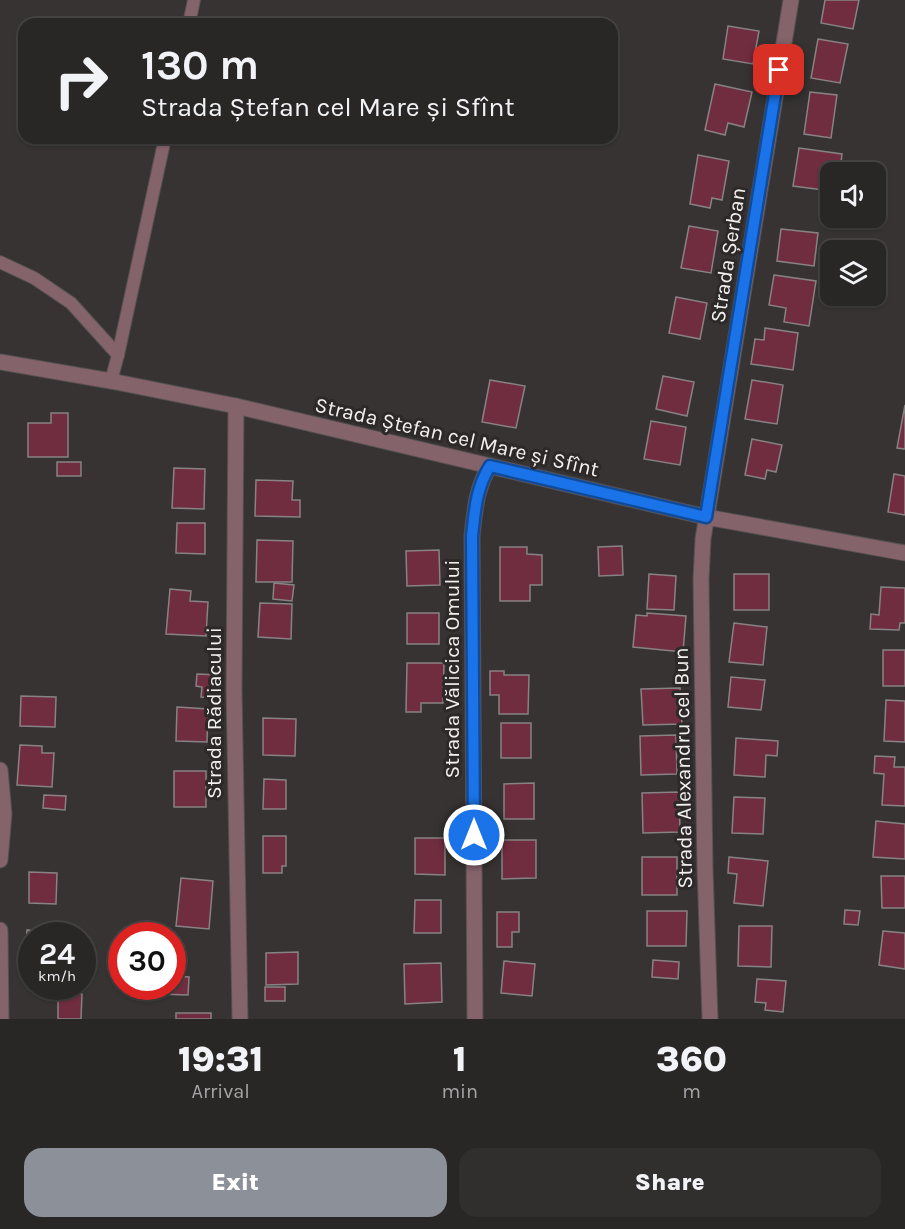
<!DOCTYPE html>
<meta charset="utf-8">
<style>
body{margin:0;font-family:Karla,sans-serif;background:#312e2e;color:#f1f3f6;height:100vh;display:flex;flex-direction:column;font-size:22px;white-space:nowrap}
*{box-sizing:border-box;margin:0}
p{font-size:20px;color:#a5a5a7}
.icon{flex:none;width:33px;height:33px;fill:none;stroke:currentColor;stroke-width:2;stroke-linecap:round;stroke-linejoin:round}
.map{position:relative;height:1019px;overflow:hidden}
.panel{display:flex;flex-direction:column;background:#292626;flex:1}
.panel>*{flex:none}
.hud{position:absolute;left:18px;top:18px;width:600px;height:126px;border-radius:18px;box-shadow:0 2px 4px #0004,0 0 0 2px #454343;background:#292626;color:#f1f3f6;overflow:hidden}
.controls{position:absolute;left:820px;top:162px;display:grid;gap:12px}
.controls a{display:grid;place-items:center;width:66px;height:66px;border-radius:12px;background:#292626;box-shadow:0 2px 4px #0004,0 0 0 2px #454343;font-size:30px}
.speed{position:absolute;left:18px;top:922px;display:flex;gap:12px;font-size:30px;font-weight:700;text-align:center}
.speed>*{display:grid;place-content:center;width:78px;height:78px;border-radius:50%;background:#292626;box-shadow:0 2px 4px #0004,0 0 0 2px #454343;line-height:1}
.speed small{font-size:15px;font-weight:400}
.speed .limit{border:9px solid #d22;background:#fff;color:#111}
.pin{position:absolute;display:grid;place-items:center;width:51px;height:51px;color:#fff;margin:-26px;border-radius:12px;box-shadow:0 3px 9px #0006}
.me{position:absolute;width:66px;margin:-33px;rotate:0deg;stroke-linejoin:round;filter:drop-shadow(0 0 4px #0008)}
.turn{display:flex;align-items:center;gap:21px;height:126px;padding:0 24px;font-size:27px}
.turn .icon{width:78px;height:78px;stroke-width:2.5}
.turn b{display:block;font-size:42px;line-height:51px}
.eta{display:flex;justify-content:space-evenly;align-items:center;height:102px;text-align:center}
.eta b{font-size:36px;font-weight:800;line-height:42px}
.button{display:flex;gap:12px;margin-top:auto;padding:12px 24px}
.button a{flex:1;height:69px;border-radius:18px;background:#8c9099;color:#fff;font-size:24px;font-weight:800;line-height:69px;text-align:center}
.button a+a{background:#312e2e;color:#f1f3f6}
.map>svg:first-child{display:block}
</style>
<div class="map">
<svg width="905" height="1019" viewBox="0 0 905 1019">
<rect width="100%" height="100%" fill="#373333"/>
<g fill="#712d40" stroke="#878283" stroke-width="1.5">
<polygon points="825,0 859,0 853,29 821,23"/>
<polygon points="728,26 759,31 753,64 723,59"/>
<polygon points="818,39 848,44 840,83 811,78"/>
<polygon points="715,84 752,92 744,127 728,123 725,135 705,130"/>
<polygon points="810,92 837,95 831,138 804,134"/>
<polygon points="799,148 842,154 840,172 831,172 831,191 793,186"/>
<polygon points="698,155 729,161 722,200 712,198 710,208 690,204"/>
<polygon points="689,226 718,231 711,273 681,268"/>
<polygon points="781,229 818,233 814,266 777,261"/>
<polygon points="774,275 816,281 809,326 784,322 786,308 769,305"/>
<polygon points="676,297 707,303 700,339 669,333"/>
<polygon points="765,328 798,333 793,370 751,364 755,339 764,340"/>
<polygon points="663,376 694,382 687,416 656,409"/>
<polygon points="490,380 525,386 516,428 482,422"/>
<polygon points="752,380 783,385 777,424 745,419"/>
<polygon points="905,405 905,449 897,448"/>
<polygon points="51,413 68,413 68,457 28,457 28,423 51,423"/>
<polygon points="651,421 686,427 680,465 644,459"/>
<polygon points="752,439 782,445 776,472 767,470 765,479 745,475"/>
<rect x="57" y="462" width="24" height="14"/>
<polygon points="174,468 205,469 204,509 172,508"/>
<polygon points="894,474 905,476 905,515 888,512"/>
<polygon points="256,480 293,481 292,500 300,500 300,517 255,516"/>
<polygon points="177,523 205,523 205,554 176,553"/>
<polygon points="257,540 293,541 292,582 256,582"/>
<polygon points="622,546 623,575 599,576 598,547"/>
<polygon points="500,547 527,547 527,554 542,555 542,585 530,585 530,601 500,601"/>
<polygon points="439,550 440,585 407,586 406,551"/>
<polygon points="649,574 676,576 674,610 647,609"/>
<rect x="734" y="574" width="35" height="36"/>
<polygon points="274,583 294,585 292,601 273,599"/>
<polygon points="881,587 905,588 905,623 900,623 899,630 870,629 871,614 879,615"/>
<polygon points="170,589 191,591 190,601 208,602 206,636 166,634"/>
<polygon points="260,603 292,604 291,639 258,637"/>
<rect x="407" y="613" width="32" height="31"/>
<polygon points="647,613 686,616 683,652 633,647 636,615 647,616"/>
<polygon points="734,623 767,627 763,665 729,662"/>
<rect x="883" y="650" width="22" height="36"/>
<polygon points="407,663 444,663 443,703 421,703 421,712 406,712"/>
<polygon points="490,671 504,671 504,675 529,675 528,714 499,714 499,695 490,695"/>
<polygon points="197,674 219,675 218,698 201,697 202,687 196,686"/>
<polygon points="731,677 765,680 761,710 728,707"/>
<polygon points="680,688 682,724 643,725 641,689"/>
<polygon points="21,696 56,697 55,727 20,726"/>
<polygon points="886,700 905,701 905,742 884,741"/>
<polygon points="177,707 208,709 207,742 176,741"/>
<polygon points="263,718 296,719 295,756 263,755"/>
<rect x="501" y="723" width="30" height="35"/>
<polygon points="676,735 677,774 641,775 640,736"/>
<polygon points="736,738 778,741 777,756 766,755 765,777 734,775"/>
<polygon points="20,745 42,746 42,753 54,753 52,787 17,785"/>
<polygon points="875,756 895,757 894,767 905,767 905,806 882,805 884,774 874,773"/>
<rect x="174" y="771" width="32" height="36"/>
<polygon points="264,779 286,780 286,809 263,809"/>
<polygon points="534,783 534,819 504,819 504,784"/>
<polygon points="679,792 680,832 643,833 642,793"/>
<polygon points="44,795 66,796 65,810 43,808"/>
<polygon points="734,797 765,798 763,834 732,833"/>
<polygon points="876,821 905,824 905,859 873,857"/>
<polygon points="263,836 286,836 286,866 282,866 282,873 263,873"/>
<polygon points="415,838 445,838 445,875 415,874"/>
<polygon points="502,840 536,840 536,878 502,879"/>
<rect x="642" y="857" width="35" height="38"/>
<polygon points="729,857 768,861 763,906 734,903 737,874 728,873"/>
<polygon points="29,872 57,873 56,904 29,903"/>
<polygon points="881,876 905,876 905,908 882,908"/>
<polygon points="181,878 213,881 209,929 176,926"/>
<polygon points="415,900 441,900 441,933 414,933"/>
<polygon points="845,910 860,911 858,925 844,924"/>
<polygon points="647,911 687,911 686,946 647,946"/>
<polygon points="497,912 519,912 519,932 512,932 512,947 497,947"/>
<polygon points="739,926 772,926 771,967 738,966"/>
<polygon points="27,930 63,933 62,936 32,936 32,965 25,964"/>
<polygon points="883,931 905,933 905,969 879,965"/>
<polygon points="298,952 298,984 266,985 266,953"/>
<polygon points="653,960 679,962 678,979 652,977"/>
<polygon points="504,961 535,964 532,996 501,993"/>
<polygon points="441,963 442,1002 405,1004 404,964"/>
<polygon points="172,976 189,977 188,995 157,994 157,987 172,987"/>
<polygon points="757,979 786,981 783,1012 765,1010 766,1003 755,1002"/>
<rect x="265" y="987" width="20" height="14"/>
<polygon points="58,994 82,994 81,1019 58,1019"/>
<rect x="176" y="1013" width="35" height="6"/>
</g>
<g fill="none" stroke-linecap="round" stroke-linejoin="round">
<defs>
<g id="service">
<polyline points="189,24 194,0"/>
<polyline points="0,262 34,278 71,303 118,355"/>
<polyline points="111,381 118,355 165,138"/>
</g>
<g id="minor">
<polyline points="0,362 111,381"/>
<polyline points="236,406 234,689 240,1019"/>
<polyline points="0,770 4,814 0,860"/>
<polyline points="0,930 1,1019"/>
<path d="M 475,1019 L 472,536 C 475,510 476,488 490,466"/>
<polyline points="710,1019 705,868 701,579 703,539 791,0"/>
</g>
<polyline id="tertiary" points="111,381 236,406 706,517 905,553"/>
</defs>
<use href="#service" stroke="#555151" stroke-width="14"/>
<use href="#minor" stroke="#555151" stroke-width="17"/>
<use href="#tertiary" stroke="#555151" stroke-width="17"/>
<use href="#service" stroke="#85636a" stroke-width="12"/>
<use href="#minor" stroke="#85636a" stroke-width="15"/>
<use href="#tertiary" stroke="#85636a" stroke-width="15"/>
</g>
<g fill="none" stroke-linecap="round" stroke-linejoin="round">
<defs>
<path id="route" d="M 474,835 L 472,536 C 475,510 476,488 490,466 L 706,517 L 779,70"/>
</defs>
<use href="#route" stroke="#114b97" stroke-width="15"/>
<use href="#route" stroke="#1a73e8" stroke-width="10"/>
</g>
<g text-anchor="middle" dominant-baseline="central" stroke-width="6" stroke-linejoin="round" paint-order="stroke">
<g font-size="21" fill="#f3f0f0" stroke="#2d2929">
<text transform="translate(728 255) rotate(-81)">Strada Șerban</text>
<text transform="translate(457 437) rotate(13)">Strada Ștefan cel Mare și Sfînt</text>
<text transform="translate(452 669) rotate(-90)">Strada Vălicica Omului</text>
<text transform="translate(214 713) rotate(-90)">Strada Rădiacului</text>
<text transform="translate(683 768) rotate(-91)">Strada Alexandru cel Bun</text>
</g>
</g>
</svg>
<div class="controls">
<a><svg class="icon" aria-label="sound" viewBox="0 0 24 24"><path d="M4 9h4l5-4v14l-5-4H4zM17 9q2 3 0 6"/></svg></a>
<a><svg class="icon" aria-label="layers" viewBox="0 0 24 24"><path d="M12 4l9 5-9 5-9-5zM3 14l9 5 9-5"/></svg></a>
</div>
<div class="speed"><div>24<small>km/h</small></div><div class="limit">30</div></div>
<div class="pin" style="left:779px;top:70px;background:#d93025"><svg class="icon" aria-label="arrive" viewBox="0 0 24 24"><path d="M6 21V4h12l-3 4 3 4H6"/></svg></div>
<svg class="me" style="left:474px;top:835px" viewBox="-20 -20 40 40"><circle r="17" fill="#1a73e8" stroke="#fff" stroke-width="3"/><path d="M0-11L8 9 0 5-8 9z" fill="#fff"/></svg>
<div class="hud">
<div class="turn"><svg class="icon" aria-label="right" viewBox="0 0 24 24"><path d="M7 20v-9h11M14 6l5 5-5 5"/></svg><div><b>130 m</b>Strada Ștefan cel Mare și Sfînt</div></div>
</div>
</div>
<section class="panel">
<div class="eta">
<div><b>19:31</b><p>Arrival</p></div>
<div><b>1</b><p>min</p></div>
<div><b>360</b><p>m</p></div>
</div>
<div class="button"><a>Exit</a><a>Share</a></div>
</section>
